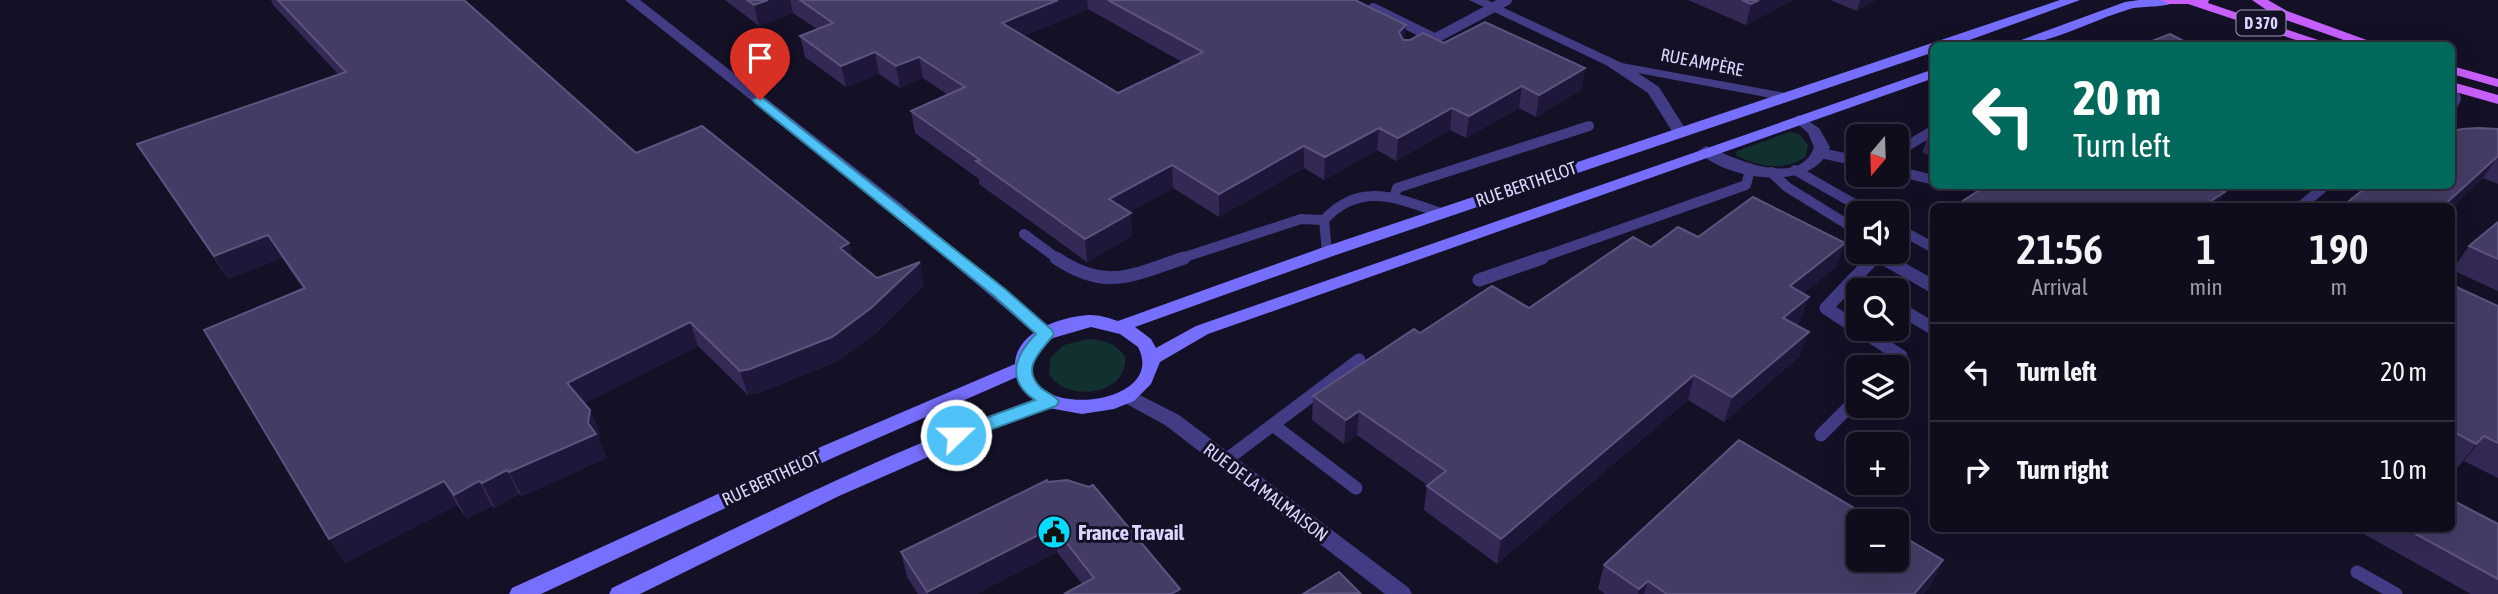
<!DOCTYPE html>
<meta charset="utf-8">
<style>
body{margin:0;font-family:"Asap Condensed",sans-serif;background:#181525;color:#f1f3f6;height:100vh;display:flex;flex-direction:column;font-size:26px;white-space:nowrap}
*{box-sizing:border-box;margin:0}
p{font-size:23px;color:#9b9ba3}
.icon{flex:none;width:38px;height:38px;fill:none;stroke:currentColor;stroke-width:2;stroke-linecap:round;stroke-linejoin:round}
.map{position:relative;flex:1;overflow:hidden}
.sheet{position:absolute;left:1930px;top:203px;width:525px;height:329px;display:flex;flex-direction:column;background:#0f0c1c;border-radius:10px;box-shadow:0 7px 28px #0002,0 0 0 2px #2f2c3b}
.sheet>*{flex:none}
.banner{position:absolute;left:1930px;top:42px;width:525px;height:147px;border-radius:10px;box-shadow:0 7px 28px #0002,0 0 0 2px #2f2c3b;background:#00695c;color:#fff;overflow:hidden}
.needle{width:46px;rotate:199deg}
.tools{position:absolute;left:1846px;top:124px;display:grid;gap:14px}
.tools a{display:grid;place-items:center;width:63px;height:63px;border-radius:10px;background:#0f0c1c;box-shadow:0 7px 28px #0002,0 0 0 2px #2f2c3b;font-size:35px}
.pin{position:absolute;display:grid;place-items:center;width:60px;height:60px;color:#fff;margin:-72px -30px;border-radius:50% 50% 50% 0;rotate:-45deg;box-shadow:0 0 7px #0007}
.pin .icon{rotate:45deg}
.me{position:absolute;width:77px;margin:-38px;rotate:68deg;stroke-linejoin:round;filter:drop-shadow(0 0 5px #0008)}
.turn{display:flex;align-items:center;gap:24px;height:147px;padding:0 28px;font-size:32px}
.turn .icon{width:91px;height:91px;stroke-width:2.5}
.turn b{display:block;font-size:49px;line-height:60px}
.eta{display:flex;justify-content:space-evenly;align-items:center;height:119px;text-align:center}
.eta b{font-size:42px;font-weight:600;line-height:49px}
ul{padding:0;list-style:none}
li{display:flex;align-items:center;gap:21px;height:98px;padding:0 28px;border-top:2px solid #2f2c3b}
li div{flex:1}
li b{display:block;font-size:26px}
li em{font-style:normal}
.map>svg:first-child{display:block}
</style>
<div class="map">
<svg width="2498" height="594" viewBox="0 0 2498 594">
<rect width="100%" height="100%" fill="#141026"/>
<g fill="#133030">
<path d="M 1790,132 L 1799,134 L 1808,145 L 1806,156 C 1787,172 1756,167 1736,155 L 1737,151 Z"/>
<path d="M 1088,339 C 1104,340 1116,343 1125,357 C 1128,396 1066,403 1049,374 L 1050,358 L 1064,345 Z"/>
</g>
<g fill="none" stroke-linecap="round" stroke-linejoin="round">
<g stroke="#413c84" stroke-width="10">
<polyline points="1373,8 1436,39"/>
<polyline points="1421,46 1507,0"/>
<polyline points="2452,91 2456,98 2452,108"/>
<polyline points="1897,152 1934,130"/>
<polyline points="1821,153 1858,161"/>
<polyline points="1795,170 1872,214"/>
<polyline points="1897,171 1934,180"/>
<polyline points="1771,172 1787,187 1858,231"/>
<polyline points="1954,186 1957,186"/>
<polyline points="1394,197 1397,188 1589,126"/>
<polyline points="2301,206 2325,186"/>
<polyline points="1897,228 1934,248"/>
<polyline points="1024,234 1058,259"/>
<path d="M 1327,252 L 1324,220 C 1360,181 1397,198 1441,213"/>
<polyline points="1877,254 1886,259"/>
<polyline points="1179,259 1301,219 1324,220"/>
<polyline points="1537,259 1746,185 1750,170"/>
<polyline points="1872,259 1877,254 1875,252"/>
</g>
<g stroke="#413c84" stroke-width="13">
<path d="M 1056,258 C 1107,292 1132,275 1184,258"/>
<polyline points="1883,258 1934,287"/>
<polyline points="1479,280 1542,258"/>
<polyline points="1852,281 1868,290"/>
<polyline points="1897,307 1934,329"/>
<polyline points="1858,329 1826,308 1874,258"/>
<polyline points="1859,329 1901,356 1889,368"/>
<polyline points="1273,425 1356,488"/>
<polyline points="1821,435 1858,398"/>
<polyline points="1226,460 1359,360"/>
<polyline points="2357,572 2396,594"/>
</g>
<g fill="#413c84" fill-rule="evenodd">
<polygon points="625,0 640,0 899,202 1052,330 1055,334 1052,338 1040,338 888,209"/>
<polygon points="1469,0 1487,0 1622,63 1786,93 1793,97 1786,101 1638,73 1659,87 1688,133 1685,136 1675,136 1648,93 1606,65"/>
<path d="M 1799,115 L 1819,128 L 1830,147 C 1814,194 1725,180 1698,151 L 1706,146 L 1711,148 C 1738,160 1800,188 1814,147 L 1808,133 L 1792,119 Z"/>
<polygon points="1128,389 1179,415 1409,588 1412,594 1385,594 1165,425 1121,401 1119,396 1121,391"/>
</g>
<g fill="#766efc" fill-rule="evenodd">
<path d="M 2060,0 L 2080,0 L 1953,46 L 1934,46 L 1934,52 L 1333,256 L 1135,327 L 1151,339 L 1156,348 L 1196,326 L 1934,69 L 1934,78 L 1208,334 L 1160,362 L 1151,384 L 1134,401 L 1114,409 L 1082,414 L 1049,408 L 1001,425 L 839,496 L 640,594 L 609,594 L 612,588 C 751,521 887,451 1033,400 L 1017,377 L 837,456 L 541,594 L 509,594 L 512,588 L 823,446 L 1015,364 C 1016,331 1063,316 1090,315 C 1100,315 1109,318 1118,321 L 1321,248 ZM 1091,327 L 1120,334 L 1138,347 C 1171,410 1005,423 1036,351 L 1053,338 Z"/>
<path d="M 2139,0 L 2178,0 C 2166,9 2145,5 2130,9 C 2089,21 2049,46 2005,46 L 2125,2 Z"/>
</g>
<g fill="#c65ffc" fill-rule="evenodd">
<polygon points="2161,0 2209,0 2208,3 2336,46 2314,46 2188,4 2168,4"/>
<polygon points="2252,0 2268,0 2287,11 2383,46 2361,46 2277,17"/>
<polygon points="2452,66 2498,79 2498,87 2452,74"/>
<polygon points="2452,82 2498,95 2498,104 2452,91"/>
</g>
</g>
<g fill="#332954" fill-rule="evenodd">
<polygon points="271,0 464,0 636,153 853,258 877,278 924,285 877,332 838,361 758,393 748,395 698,346 585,403 590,410 600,434 599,441 607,458 522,496 519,494 495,508 492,506 467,519 457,505 345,563 303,289 282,258 228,279 151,166 137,144 339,75 273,5"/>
<path d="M 725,0 L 1355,0 L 1406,25 L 1404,40 L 1444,43 L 1585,68 L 1581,90 L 1536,117 L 1519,108 L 1466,138 L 1450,130 L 1396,161 L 1377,150 L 1324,180 L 1304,168 L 1219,217 L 1173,188 L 1129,212 L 1132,236 L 1087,262 L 979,184 L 979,179 L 915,133 L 911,111 L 948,95 L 923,78 L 900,88 L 879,74 L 846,87 L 805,57 L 800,36 L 817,29 L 793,13 L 759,26 ZM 1088,9 L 1182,62 L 1118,93 L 1024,36 Z"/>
<polygon points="1688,0 1793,0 1746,25"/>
<polygon points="1830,0 1875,0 1857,11"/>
<polygon points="1934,128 1934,158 1922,152 1931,130"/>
<polygon points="2498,129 2498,184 2483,178 2452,207 2344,206 2345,204"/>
<polygon points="1978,186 2212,186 1977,192"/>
<polygon points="2498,222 2498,291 2452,270 2469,246"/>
<polygon points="1698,237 1837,266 1803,293 1801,320 1796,325 1800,356 1724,422 1688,400 1497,564 1424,510 1427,485 1357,435 1344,444 1312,420 1313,396 1420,333 1529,308 1651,247"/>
<polygon points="2452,285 2498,306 2498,478 2464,461 2457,468 2452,465"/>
<polygon points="1048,482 1180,589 1082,584 1057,552 976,594 918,594 907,577 901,552"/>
<polygon points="2498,524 2498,594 2471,594 2353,528 2452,528"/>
<polygon points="1943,560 1931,584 1923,594 1605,594 1598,589 1604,565"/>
</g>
<g fill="#1f173a">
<polygon points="768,0 790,0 793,13 759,26 754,5"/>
<polygon points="1058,0 1087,0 1088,9 1005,44 1002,23"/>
<polygon points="1759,0 1793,0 1746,25 1751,4"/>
<polygon points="1860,0 1875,0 1857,11"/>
<polygon points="1406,25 1404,46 1399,32"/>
<polygon points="875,52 879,74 846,87 841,66"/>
<polygon points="919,57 923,78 900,88 896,66"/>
<polygon points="1585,68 1581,90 1536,117 1539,95"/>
<polygon points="1522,86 1519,108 1466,138 1469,116"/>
<polygon points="1452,108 1450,130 1396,161 1398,138"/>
<polygon points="1379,128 1377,150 1324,180 1325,157"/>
<polygon points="1304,146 1304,168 1219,217 1219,194"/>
<polygon points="2498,156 2483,178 2452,207 2443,206"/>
<polygon points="1172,165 1173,188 1111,222 1109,199"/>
<polygon points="2225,192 2217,206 2203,206"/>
<polygon points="1131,213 1132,236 1087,262 1085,239"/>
<polygon points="268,235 282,258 228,279 214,256"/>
<polygon points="849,243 855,266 840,248"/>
<polygon points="1845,243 1837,266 1782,310 1790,286"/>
<polygon points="920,262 924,285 877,332 838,361 758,393 748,395 740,371"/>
<polygon points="1809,297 1801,320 1775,342 1783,318"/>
<polygon points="690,322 698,346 578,407 567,383"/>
<polygon points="1809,332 1800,356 1724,422 1732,397"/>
<polygon points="1694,375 1688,400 1497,564 1501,539"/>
<polygon points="590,410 600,434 599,441 607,458 522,496 509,472 588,423"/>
<polygon points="1359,411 1357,435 1344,444 1346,420"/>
<polygon points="2484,436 2464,461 2457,468 2476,444"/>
<polygon points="507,470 519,494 495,508 482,483"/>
<polygon points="444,481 457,505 345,563 329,539"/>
<polygon points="479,481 492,506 467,519 454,495"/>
<polygon points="1054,527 1057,552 976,594 928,594 927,592"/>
<polygon points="1943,560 1931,584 1923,594 1914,594"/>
<polygon points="1648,581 1644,594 1638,594 1639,589"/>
<polygon points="1180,589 1180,594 1171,594"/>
</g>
<g fill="#453c66" stroke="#5c547e" stroke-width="2">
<polygon points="278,0 464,0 636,153 702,126 849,243 840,248 877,278 920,262 871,308 832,337 750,369 740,371 690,322 567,383 590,410 588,423 596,434 509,472 507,470 482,483 479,481 454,495 444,481 329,539 204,330 305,288 268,235 214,256 137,144 346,72"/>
<polygon points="747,0 768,0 754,5"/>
<polygon points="800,0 1058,0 1002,23 1118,93 1203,52 1108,0 1355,0 1406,25 1399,32 1403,40 1410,40 1423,33 1444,43 1485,22 1585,68 1539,95 1522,86 1469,116 1452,108 1398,138 1379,128 1325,157 1304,146 1219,194 1172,165 1109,199 1131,213 1085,239 976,161 980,160 911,111 965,87 919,57 896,66 875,52 841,66 800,36 833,23"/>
<polygon points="1742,0 1759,0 1751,4"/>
<polygon points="2170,34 2193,46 2139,46"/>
<polygon points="2478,128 2498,129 2498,156 2443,206 2353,206 2345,204 2368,186 2452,186 2452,131 2462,129"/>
<polygon points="1984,186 2212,186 2225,192 2203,206 1955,206 1984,187"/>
<polygon points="1753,197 1845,243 1790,286 1809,297 1783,318 1809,332 1732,397 1694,375 1501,539 1427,486 1446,471 1359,411 1346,420 1313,396 1414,329 1420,333 1492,286 1529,308 1633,237 1651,247 1678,227 1698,237"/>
<polygon points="2498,222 2498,259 2469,246"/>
<polygon points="2452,285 2498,306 2498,443 2484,436 2476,444 2452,431"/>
<polygon points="1739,440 1878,522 1858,522 1858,560 1897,560 1897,533 1943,560 1914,594 1667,594 1648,581 1639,589 1604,565"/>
<polygon points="1047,480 1048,482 1067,480 1089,487 1093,485 1180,589 1171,594 1064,594 1094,578 1054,527 927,592 901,552"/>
<polygon points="2452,500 2498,524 2498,579 2405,528 2452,528"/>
<polygon points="1339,572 1360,593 1303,594"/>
</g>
<path fill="#4fc3f7" stroke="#337fa1" stroke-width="2" d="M 760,96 L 1005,289 L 1052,330 L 1054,334 C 1043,350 1019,367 1041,388 C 1047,393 1054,395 1059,401 L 1056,406 L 962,440 L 950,440 L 947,435 L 950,431 L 1035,400 C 1005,380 1015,355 1036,334 L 994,296 L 755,103 L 753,100 Z"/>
<defs>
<symbol id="civic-disc" viewBox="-11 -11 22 22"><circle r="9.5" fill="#05dbfa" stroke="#141026"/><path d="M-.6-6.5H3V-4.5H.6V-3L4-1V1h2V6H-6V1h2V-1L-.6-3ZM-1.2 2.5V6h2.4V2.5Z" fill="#111"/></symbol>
</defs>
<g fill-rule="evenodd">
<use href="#civic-disc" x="1035" y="513" width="38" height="38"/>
</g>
<g text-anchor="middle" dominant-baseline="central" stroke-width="6" stroke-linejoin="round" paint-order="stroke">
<rect fill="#141026" stroke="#9f9bbd" stroke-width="2" x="2236.5" y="10.5" width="49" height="25" rx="5"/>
<g font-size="16" font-weight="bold" fill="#dbd6fe">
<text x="2261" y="23">D 370</text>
</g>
<g font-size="18" fill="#dbd6fe" stroke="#141026">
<text transform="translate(1702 62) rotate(11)">RUE AMPÈRE</text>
<text transform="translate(1526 184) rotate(-19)">RUE BERTHELOT</text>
<text transform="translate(771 478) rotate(-25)">RUE BERTHELOT</text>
<text transform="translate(1266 492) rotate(37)">RUE DE LA MALMAISON</text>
</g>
<g font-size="21" font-weight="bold" fill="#dbd6fe" stroke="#141026" text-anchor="start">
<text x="1078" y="532">France Travail</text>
</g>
</g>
</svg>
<div class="tools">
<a><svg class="needle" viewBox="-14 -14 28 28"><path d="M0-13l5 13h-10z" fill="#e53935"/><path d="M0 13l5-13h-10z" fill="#9b9ba3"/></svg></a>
<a><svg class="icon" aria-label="sound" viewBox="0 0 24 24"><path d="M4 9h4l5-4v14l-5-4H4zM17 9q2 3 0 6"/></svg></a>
<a><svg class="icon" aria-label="search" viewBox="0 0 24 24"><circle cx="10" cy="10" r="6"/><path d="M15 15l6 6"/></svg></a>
<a><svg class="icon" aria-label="layers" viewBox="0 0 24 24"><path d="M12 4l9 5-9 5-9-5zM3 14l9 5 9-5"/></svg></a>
<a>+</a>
<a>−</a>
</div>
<div class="pin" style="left:760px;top:100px;background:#d93025"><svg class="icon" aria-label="arrive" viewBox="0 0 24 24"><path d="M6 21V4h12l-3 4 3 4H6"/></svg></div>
<svg class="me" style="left:956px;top:435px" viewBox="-20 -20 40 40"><circle r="17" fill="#4fc3f7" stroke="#fff" stroke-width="3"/><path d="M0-11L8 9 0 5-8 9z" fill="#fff"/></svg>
<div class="banner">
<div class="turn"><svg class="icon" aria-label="left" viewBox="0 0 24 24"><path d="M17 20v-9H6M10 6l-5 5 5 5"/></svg><div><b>20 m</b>Turn left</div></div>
</div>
<section class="sheet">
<div class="eta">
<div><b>21:56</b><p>Arrival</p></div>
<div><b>1</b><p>min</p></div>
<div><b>190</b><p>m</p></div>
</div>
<ul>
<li><svg class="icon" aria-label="left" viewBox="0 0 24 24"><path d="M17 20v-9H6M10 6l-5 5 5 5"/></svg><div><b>Turn left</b></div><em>20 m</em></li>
<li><svg class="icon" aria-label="right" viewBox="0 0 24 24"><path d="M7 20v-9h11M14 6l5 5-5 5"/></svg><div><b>Turn right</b></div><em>10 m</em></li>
</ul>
</section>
</div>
